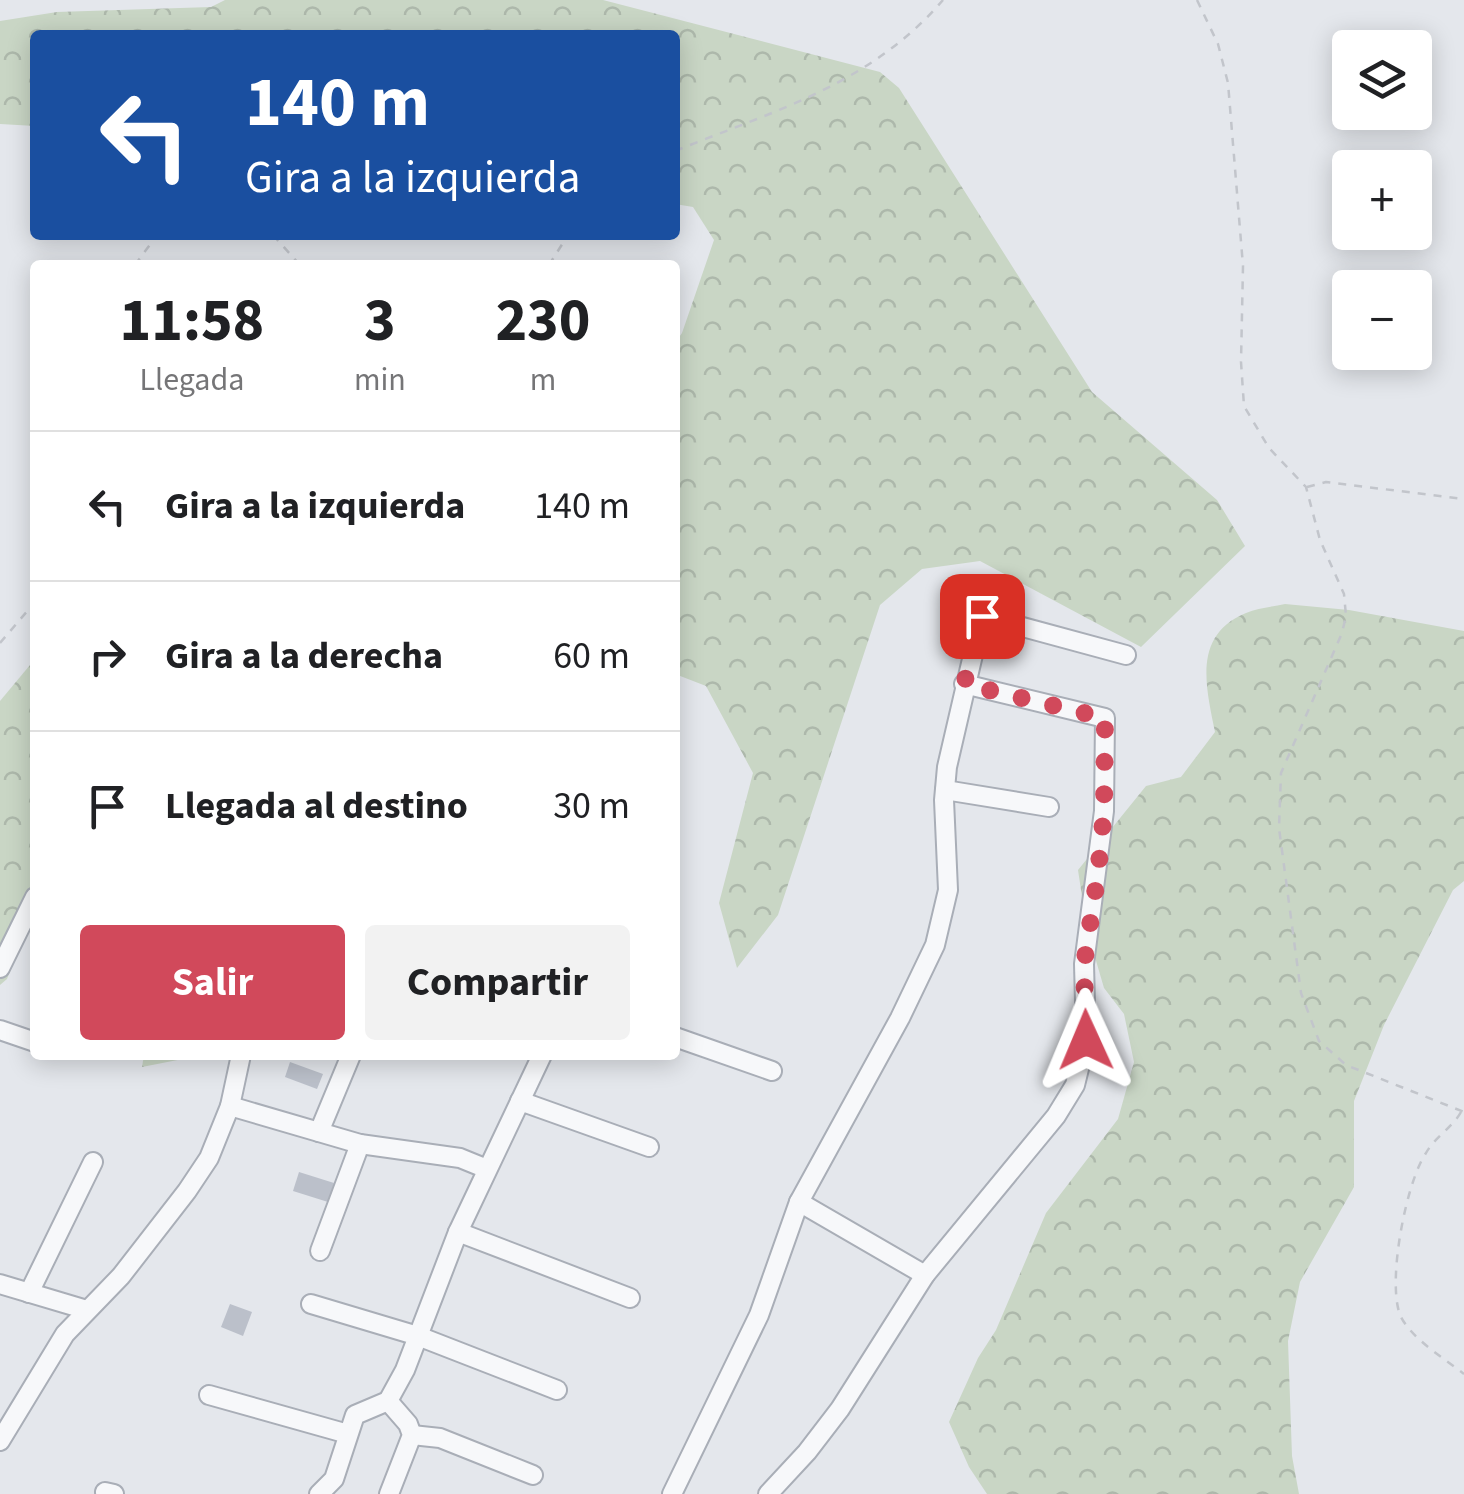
<!DOCTYPE html>
<html lang="es">
<meta charset="utf-8">
<style>
body{margin:0;font-family:"Source Sans 3",sans-serif;background:#f2f2f2;color:#202124;height:100vh;display:flex;flex-direction:column;font-size:38px;white-space:nowrap}
*{box-sizing:border-box;margin:0}
p{font-size:32px;color:#757577}
.icon{flex:none;width:55px;height:55px;fill:none;stroke:currentColor;stroke-width:2;stroke-linecap:round;stroke-linejoin:round}
.map{position:relative;flex:1;overflow:hidden}
.drawer{position:absolute;left:30px;top:260px;width:650px;height:800px;display:flex;flex-direction:column;background:#fff;border-radius:10px;box-shadow:0 5px 25px #0003}
.drawer>*{flex:none}
.banner{position:absolute;left:30px;top:30px;width:650px;height:210px;border-radius:10px;box-shadow:0 5px 25px #0003;background:#1a4fa0;color:#fff;overflow:hidden}
.buttons{position:absolute;left:1332px;top:30px;display:grid;gap:20px}
.buttons a{display:grid;place-items:center;width:100px;height:100px;border-radius:10px;background:#fff;box-shadow:0 5px 25px #0003;font-size:50px}
.pin{position:absolute;display:grid;place-items:center;width:85px;height:85px;color:#fff;margin:-42px;border-radius:20px;box-shadow:0 5px 15px #0006}
.me{position:absolute;width:110px;margin:-55px;rotate:359deg;stroke-linejoin:round;filter:drop-shadow(0 0 8px #0008)}
.turn{display:flex;align-items:center;gap:35px;height:210px;padding:0 50px;font-size:45px}
.turn .icon{width:130px;height:130px;stroke-width:2.5}
.turn b{display:block;font-size:70px;line-height:85px}
.eta{display:flex;justify-content:space-evenly;align-items:center;height:170px;text-align:center}
.eta b{font-size:60px;font-weight:700;line-height:70px}
.primary-button{display:flex;gap:20px;margin-top:auto;padding:20px 50px}
.primary-button a{flex:1;height:115px;border-radius:10px;background:#d1495b;color:#fff;font-size:40px;font-weight:700;line-height:115px;text-align:center}
.primary-button a+a{background:#f2f2f2;color:#202124}
ul{padding:0;list-style:none}
li{display:flex;align-items:center;gap:30px;height:150px;padding:0 50px;border-top:2px solid #e0e0e0}
li div{flex:1}
li b{display:block;font-size:38px}
li em{font-style:normal}
.map>svg:first-child{display:block}
</style>
<div class="map">
<svg width="1464" height="1494" viewBox="0 0 1464 1494">
<defs>
<pattern id="forest-crowns" width="20" height="18" patternUnits="userSpaceOnUse" patternTransform="scale(2.5)"><rect width="20" height="18" fill="#c9d6c5"/><path d="M2 6a3 3 0 1 1 6 0M12 15a3 3 0 1 1 6 0" fill="none" stroke="#adb8ab"/></pattern>
</defs>
<rect width="100%" height="100%" fill="#e4e7ec"/>
<g fill="url(#forest-crowns)">
<polygon points="225,0 603,0 880,72 899,88 1092,392 1217,500 1245,546 1141,647 980,561 922,569 880,605 778,915 737,968 719,903 753,773 706,686 675,674 675,343 682,333 714,240 693,207 675,204 675,35 35,35 35,126 0,124 0,21 57,12 211,7"/>
<path d="M 1285,604 L 1349,610 L 1464,631 L 1464,881 L 1453,890 L 1384,1025 L 1354,1101 L 1354,1187 L 1300,1282 L 1288,1341 L 1292,1456 L 1299,1494 L 987,1494 L 969,1467 L 949,1422 L 978,1358 L 996,1330 L 1046,1213 L 1118,1119 L 1134,1062 L 1124,1014 L 1104,988 L 1087,930 L 1078,870 L 1146,786 L 1181,777 L 1215,732 C 1206,687 1192,635 1246,613 C 1258,608 1272,607 1285,604 Z"/>
<polygon points="35,659 35,910 7,979 0,985 0,701"/>
<polygon points="144,1055 203,1055 142,1067"/>
</g>
<g fill="#bbc0ca">
<polygon points="290,1062 323,1074 317,1089 285,1077"/>
<polygon points="299,1172 334,1183 328,1202 293,1191"/>
<polygon points="230,1304 252,1312 243,1336 221,1327"/>
</g>
<g fill="none" stroke-linecap="round" stroke-linejoin="round">
<defs>
<g id="minor">
<polyline points="945,790 1049,807"/>
<polyline points="0,968 35,897"/>
<polyline points="0,1030 35,1042"/>
<polyline points="675,1037 772,1071"/>
<polyline points="520,1101 649,1147"/>
<polyline points="230,1106 360,1144 460,1158 487,1169"/>
<polyline points="319,1132 351,1055"/>
<polyline points="799,1202 925,1275"/>
<polyline points="458,1232 630,1298"/>
<polyline points="320,1251 360,1144"/>
<polyline points="0,1284 87,1310"/>
<polyline points="29,1293 93,1162"/>
<polyline points="311,1304 418,1336 557,1390"/>
<polyline points="209,1395 348,1434"/>
<polyline points="388,1401 408,1424 412,1435 389,1494"/>
<polyline points="412,1435 440,1438 533,1475"/>
<polyline points="0,1441 65,1334 121,1276 187,1191 209,1158 230,1106 241,1055"/>
<polyline points="105,1492 114,1494"/>
<polyline points="319,1494 334,1479 355,1415 388,1401 405,1370 458,1232 542,1055"/>
<polyline points="672,1494 759,1315 799,1202 900,1018 935,945 948,890 944,800 947,767 982,616 1126,655"/>
<polyline points="768,1494 807,1452 840,1409 925,1275 1056,1116 1075,1085 1086,1040 1084,964 1104,811 1105,718 964,684"/>
</g>
</defs>
<use href="#minor" stroke="#a9aeb7" stroke-width="22"/>
<g stroke="#c2c5cb" stroke-width="2.5" stroke-dasharray="8 8" stroke-linecap="butt">
<polyline points="1197,0 1218,44 1228,83 1243,266 1241,362 1244,406 1269,448 1306,487 1320,540 1344,594 1346,616 1342,633 1281,773 1279,828 1301,993 1319,1041 1346,1065 1464,1112"/>
<path d="M 675,151 C 774,111 871,84 943,0"/>
<polyline points="273,235 300,265"/>
<polyline points="135,265 157,235"/>
<polyline points="549,265 568,235"/>
<polyline points="1307,487 1326,482 1464,499"/>
<polyline points="0,643 35,602"/>
<path d="M 1461,1112 C 1452,1128 1435,1137 1426,1153 C 1406,1182 1386,1285 1401,1317 C 1413,1340 1444,1358 1464,1374"/>
</g>
<use href="#minor" stroke="#f7f8fa" stroke-width="18"/>
</g>
<g fill="none" stroke-linecap="round" stroke-linejoin="round">
<polyline stroke="#d1495b" stroke-width="18" stroke-dasharray="0 32.4" points="982,616 964,684 1105,718 1104,811 1098,873 1084,964 1086,1040"/>
</g>
</svg>
<div class="buttons">
<a><svg class="icon" aria-label="layers" viewBox="0 0 24 24"><path d="M12 4l9 5-9 5-9-5zM3 14l9 5 9-5"/></svg></a>
<a>+</a>
<a>−</a>
</div>
<div class="pin" style="left:982px;top:616px;background:#d93025"><svg class="icon" aria-label="arrive" viewBox="0 0 24 24"><path d="M6 21V4h12l-3 4 3 4H6"/></svg></div>
<svg class="me" style="left:1086px;top:1040px" viewBox="-20 -20 40 40"><path d="M0-17L14 15 0 8-14 15z" fill="#d1495b" stroke="#fff" stroke-width="4"/></svg>
<div class="banner">
<div class="turn"><svg class="icon" aria-label="left" viewBox="0 0 24 24"><path d="M17 20v-9H6M10 6l-5 5 5 5"/></svg><div><b>140 m</b>Gira a la izquierda</div></div>
</div>
<section class="drawer">
<div class="eta">
<div><b>11:58</b><p>Llegada</p></div>
<div><b>3</b><p>min</p></div>
<div><b>230</b><p>m</p></div>
</div>
<ul>
<li><svg class="icon" aria-label="left" viewBox="0 0 24 24"><path d="M17 20v-9H6M10 6l-5 5 5 5"/></svg><div><b>Gira a la izquierda</b></div><em>140 m</em></li>
<li><svg class="icon" aria-label="right" viewBox="0 0 24 24"><path d="M7 20v-9h11M14 6l5 5-5 5"/></svg><div><b>Gira a la derecha</b></div><em>60 m</em></li>
<li><svg class="icon" aria-label="arrive" viewBox="0 0 24 24"><path d="M6 21V4h12l-3 4 3 4H6"/></svg><div><b>Llegada al destino</b></div><em>30 m</em></li>
</ul>
<div class="primary-button"><a>Salir</a><a>Compartir</a></div>
</section>
</div>
